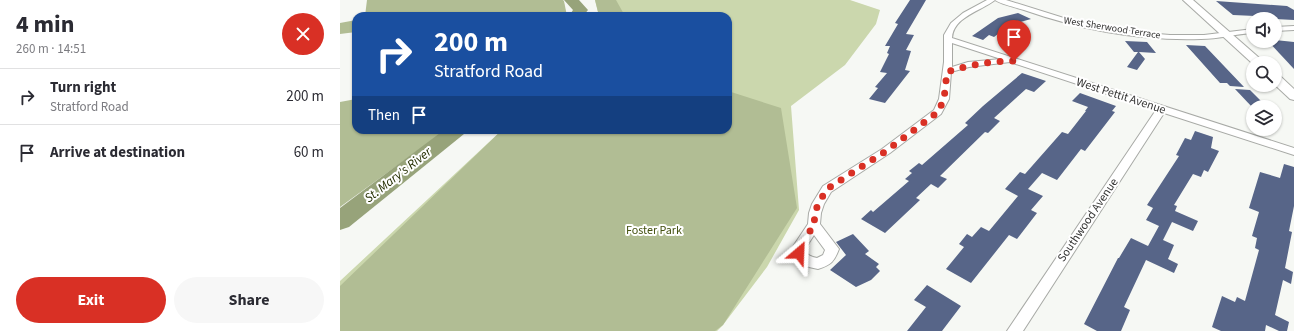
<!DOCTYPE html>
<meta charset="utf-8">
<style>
body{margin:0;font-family:"Source Sans 3",sans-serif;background:#f7f7f7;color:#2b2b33;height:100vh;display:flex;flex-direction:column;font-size:15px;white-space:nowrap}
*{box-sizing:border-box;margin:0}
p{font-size:13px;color:#7c7c81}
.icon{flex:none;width:22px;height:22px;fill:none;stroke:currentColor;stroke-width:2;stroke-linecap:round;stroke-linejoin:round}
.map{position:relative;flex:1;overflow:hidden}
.details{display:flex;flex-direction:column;background:#fff;width:340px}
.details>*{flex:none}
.banner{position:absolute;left:12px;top:12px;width:380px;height:122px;border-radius:12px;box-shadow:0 1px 3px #0004;background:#1a4fa0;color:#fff;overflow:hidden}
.fabs{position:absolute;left:906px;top:12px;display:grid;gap:8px}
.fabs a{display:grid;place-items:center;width:36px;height:36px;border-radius:50%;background:#fff;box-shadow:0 1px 3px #0004;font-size:20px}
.pin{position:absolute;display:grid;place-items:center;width:34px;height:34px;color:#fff;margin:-41px -17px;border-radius:50% 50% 50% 0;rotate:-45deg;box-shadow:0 0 4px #0007}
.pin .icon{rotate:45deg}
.me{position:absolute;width:44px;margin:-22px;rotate:26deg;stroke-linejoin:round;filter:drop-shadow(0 0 3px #0008)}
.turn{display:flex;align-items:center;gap:14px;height:84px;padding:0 16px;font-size:18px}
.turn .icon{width:52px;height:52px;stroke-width:2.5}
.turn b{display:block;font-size:28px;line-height:34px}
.then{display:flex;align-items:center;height:38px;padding:0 16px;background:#0003;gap:8px;font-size:15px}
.round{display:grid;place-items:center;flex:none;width:42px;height:42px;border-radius:21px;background:#f7f7f7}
.headline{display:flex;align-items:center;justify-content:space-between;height:68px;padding:0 16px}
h1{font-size:24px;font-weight:700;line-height:30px}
.action{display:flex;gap:8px;margin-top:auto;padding:8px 16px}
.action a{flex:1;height:46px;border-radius:24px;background:#d93025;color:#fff;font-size:16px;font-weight:700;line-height:46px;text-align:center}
.action a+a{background:#f7f7f7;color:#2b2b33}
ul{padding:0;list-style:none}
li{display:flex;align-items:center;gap:12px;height:56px;padding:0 16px;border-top:1px solid #e1e1e2}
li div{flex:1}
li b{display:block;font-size:15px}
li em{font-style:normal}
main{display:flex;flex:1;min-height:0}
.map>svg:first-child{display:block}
</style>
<main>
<section class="details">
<div class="headline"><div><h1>4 min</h1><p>260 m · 14:51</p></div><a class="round" style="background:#d93025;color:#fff"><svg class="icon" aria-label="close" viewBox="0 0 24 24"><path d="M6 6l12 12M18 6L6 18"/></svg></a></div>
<ul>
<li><svg class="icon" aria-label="right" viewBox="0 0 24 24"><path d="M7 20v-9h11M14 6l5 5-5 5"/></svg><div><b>Turn right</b><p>Stratford Road</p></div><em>200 m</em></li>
<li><svg class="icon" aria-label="arrive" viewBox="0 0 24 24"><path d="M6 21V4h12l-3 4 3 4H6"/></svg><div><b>Arrive at destination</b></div><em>60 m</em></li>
</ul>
<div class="action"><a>Exit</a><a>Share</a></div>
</section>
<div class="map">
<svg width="954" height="331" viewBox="0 0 954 331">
<rect width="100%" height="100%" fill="#f6f8f4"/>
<polygon fill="#cbd7ad" points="255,0 510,0 540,10 536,24 505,65 451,106 459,210 427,267 383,325 377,331 0,331 0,281 162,130 388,130 388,16 259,16"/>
<g fill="#b1bd94">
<polygon points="27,0 223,0 224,1 227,16 25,16"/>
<polygon points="255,0 276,0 285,16 259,16"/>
<polygon points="16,20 16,32 0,34 0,23"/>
<polygon points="388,91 441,108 457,208 383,325 375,331 0,331 0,286 162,130 388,130"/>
<polygon points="16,99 16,130 106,130 0,207 0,102"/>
</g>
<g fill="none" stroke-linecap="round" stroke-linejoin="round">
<g fill="#97a37a" fill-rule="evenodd">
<polygon points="224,0 239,0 248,10 243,16 229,16 233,10"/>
<polygon points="104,130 127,130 124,134 9,227 0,230 0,208"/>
</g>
</g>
<g fill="#576588">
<polygon points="570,0 586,0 566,34 574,35 566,50 571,51 565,70 570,71 545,103 529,99 538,88 535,87 547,73 540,72 549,54 547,53 550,46 545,46 558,24 555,23"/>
<polygon points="876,1 947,6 954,10 954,20 935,19 935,17 893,15"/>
<polygon points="678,13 691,19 670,25 654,37 649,35 643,40 632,36 658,18"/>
<polygon points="935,40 954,42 954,69 928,41"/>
<polygon points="785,41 807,42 816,53 799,52 805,59 797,70 787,67 798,52 794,52"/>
<polygon points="846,45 865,46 904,87 890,86 887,83 880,83"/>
<polygon points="682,73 706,81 694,92 686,89 654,118 660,121 648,133 645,132 600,176 607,179 598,188 591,184 576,198 580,200 545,233 521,219 531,210 533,212 569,181 565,179 572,173 569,171 579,163 582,165 628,125 625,123 643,106"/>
<polygon points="895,89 910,90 927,107 912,107"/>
<polygon points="740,93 776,106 772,111 775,112 745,151 741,149 717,180 702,173 688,189 703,196 691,210 697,213 677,239 669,235 631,283 606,269 624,247 619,244 627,234 632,237 641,227 649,231 678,196 665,189 680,172 685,174 722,132 728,134 746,111 745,111 748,107 732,101"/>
<polygon points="855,131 873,137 871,148 879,151 868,172 864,170 861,177 853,174 834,205 837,206 835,211 858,221 853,231 832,222 823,240 834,245 828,259 838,264 834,273 806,260 784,307 790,310 781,331 757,331 744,324 778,258 779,258 791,238 808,246 819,226 806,220 813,208 807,205 839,156 836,155 845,138 851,140"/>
<polygon points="944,164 954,167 954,206 949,231 952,232 945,268 953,272 951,284 943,280 935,315 949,322 947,331 939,331 926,325 925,331 881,331 872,327 882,296 895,302 897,297 905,301 919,250 915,248 917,238 912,236 919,212 909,208 920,172 940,178"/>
<polygon points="513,234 529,251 525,254 539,264 536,267 540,271 531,280 516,287 490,270 506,255 496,242"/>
<polygon points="587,285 621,306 602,331 567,331 586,307 574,300"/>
</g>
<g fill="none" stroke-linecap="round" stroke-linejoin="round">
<defs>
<g id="minor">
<path d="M 647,0 L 666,0 L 727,19 L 794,32 L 830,35 L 864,35 L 913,29 L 913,33 C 896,34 879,39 861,39 C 801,41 741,30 684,10 C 675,7 663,5 655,0 C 641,11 613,17 612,38 L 954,148 L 954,155 L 824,113 L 683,331 L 667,331 L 816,110 L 670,62 L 629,67 L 611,72 L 609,99 L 601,114 L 550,153 L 491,192 L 484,204 L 481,213 L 480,224 L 499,249 C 494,262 491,265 478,269 L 460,265 L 452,253 L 452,248 L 468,224 L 469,213 L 472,204 L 483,186 L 542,149 L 594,110 L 599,99 L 604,62 L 604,35 L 611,23 L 623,13 ZM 612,43 L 661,59 L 628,62 L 612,67 ZM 474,235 L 485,250 L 483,255 L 477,258 C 458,254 468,245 474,235 Z"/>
<polygon points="954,26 954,30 935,31 935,27"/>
</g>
<g id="secondary">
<polygon points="843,0 853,0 925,63 913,64"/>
<polygon points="935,74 939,75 954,89 954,100 950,99 935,85"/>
</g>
</defs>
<use href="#minor" stroke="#a8aaa6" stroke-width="2"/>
<use href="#secondary" stroke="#a8aaa6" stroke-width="2"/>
<use href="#minor" fill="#fff" fill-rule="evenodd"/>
<use href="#secondary" fill="#fff" fill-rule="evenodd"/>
</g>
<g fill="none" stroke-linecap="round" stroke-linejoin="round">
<path stroke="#d93025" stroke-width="7" stroke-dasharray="0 12.6" d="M 459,253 L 459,248 L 474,225 L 475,213 L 478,204 L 487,189 L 546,151 L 598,112 L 604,99 L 607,72 C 630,65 651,61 674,61"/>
</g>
<g text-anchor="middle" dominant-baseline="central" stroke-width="4" stroke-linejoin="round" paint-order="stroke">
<g font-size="10" fill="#353534" stroke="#fff">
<text transform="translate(772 28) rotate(9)">West Sherwood Terrace</text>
</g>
<g font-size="12" fill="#353534" stroke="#fff">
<text transform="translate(781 96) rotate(18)">West Pettit Avenue</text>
<text transform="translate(748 220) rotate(-56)">Southwood Avenue</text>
</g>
<g font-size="12" fill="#455211" stroke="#fff">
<text x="314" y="230">Foster Park</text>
</g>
<g font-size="13" font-style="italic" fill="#242e00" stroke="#fff">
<text transform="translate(58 175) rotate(-38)">St. Mary's River</text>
</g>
</g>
</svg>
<div class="fabs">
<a><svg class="icon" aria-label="sound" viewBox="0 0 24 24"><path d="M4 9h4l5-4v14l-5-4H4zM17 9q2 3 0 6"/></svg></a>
<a><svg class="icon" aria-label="search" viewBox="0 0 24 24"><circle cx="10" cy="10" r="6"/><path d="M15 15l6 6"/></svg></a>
<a><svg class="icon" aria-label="layers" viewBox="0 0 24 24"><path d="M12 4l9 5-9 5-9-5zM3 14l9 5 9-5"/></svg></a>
</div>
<div class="pin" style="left:674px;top:61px;background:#d93025"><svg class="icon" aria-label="arrive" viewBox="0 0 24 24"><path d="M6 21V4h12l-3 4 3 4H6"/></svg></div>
<svg class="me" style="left:459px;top:253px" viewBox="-20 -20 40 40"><path d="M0-17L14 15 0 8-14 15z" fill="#d93025" stroke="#fff" stroke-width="4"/></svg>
<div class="banner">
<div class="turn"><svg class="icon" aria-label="right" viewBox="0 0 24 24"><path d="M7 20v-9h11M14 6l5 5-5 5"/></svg><div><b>200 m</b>Stratford Road</div></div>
<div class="then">Then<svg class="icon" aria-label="arrive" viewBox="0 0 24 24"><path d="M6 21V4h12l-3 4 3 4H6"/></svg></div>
</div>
</div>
</main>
